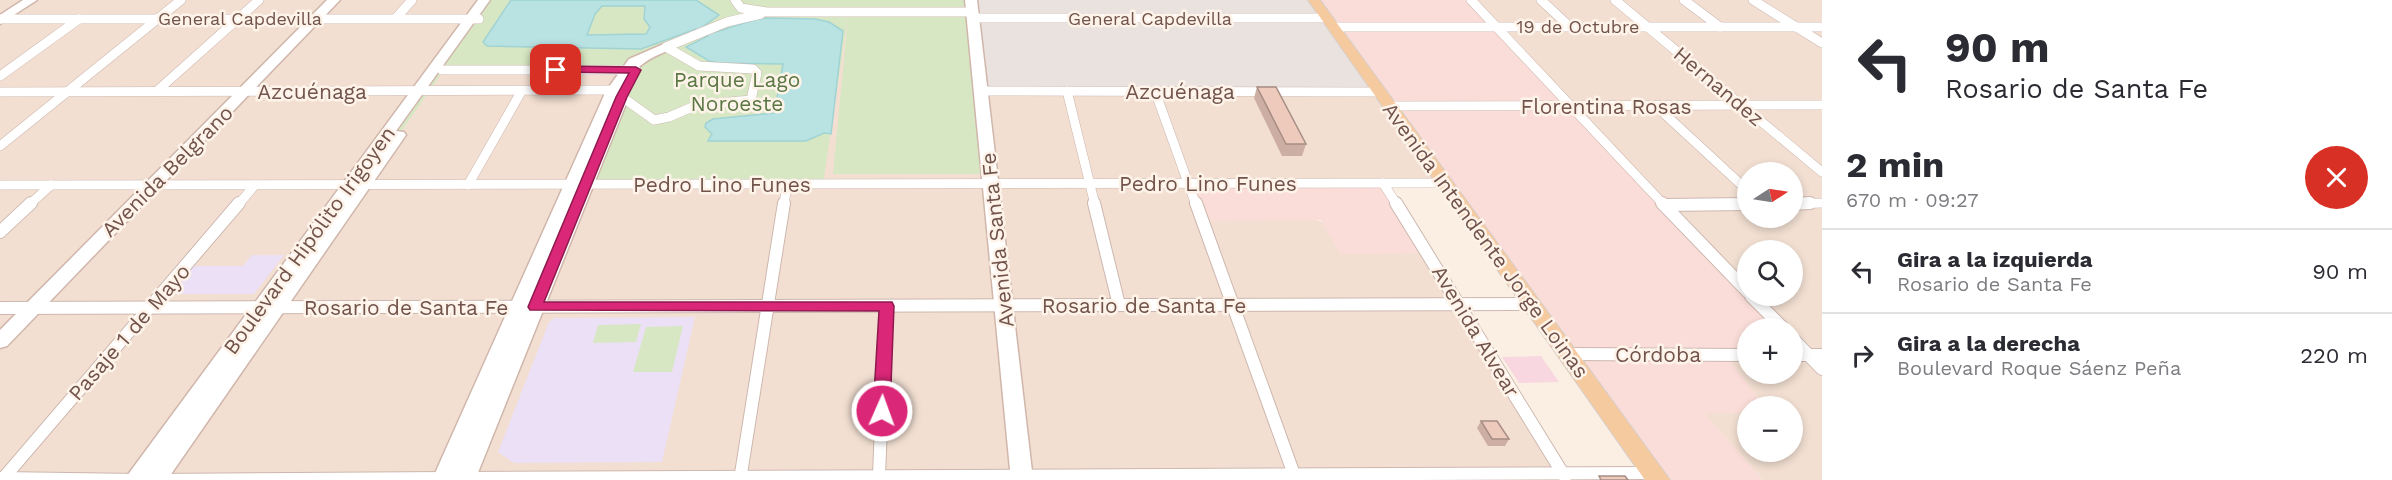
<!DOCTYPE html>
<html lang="es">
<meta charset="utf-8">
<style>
body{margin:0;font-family:"Work Sans",sans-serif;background:#f2f2f3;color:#2b2b33;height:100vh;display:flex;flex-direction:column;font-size:22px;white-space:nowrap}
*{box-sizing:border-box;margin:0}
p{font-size:20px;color:#7c7c81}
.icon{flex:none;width:33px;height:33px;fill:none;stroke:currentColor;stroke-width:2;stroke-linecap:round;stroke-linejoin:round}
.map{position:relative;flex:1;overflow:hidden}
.side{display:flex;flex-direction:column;background:#fff;width:570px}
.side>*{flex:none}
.hud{background:#fff;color:#2b2b33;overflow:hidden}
.needle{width:39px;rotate:78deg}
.buttons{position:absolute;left:1737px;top:162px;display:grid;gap:12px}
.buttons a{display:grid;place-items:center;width:66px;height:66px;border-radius:50%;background:#fff;box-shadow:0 3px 9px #0003;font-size:30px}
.pin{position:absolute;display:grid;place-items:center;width:51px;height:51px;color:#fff;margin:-26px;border-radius:12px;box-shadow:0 3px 9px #0006}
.me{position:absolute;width:66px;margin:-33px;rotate:2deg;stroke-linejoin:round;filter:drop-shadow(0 0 4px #0008)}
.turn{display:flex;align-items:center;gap:21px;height:126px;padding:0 24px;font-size:27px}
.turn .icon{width:78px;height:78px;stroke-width:2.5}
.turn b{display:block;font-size:42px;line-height:51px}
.round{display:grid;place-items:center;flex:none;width:63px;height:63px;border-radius:32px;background:#f2f2f3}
.summary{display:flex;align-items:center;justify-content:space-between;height:102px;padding:0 24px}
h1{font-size:36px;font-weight:700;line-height:45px}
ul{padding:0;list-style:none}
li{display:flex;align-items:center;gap:18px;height:84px;padding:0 24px;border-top:2px solid #e1e1e2}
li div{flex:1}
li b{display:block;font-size:22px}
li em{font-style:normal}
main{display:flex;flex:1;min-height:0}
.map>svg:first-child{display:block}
</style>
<main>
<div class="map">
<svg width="1822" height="480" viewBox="0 0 1822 480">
<rect width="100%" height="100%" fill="#fbefe4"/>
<g fill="#f2dfd2" fill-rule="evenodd">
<polygon points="0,0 971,0 1379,92 1444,183 1190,183 1428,253 1567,480 0,480"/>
<path d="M 1471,0 L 1822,0 L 1822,480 L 1763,480 L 1704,413 L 1747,413 L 1748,452 L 1792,452 L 1792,406 L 1765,406 L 1724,355 L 1747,355 L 1748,374 L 1792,374 L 1792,328 L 1783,328 L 1751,296 L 1792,296 L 1792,250 L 1748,250 L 1747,292 ZM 1748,172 L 1792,172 L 1792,218 L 1748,218 Z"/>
</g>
<g fill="#faddd8">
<polygon points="1314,0 1471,0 1783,328 1748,328 1747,355 1725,355 1765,406 1748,406 1747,413 1704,413 1763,480 1658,480"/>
<polygon points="1189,183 1383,183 1428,253 1340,254 1321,220 1203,221"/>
</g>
<polygon fill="#eae2de" points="971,0 1314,0 1379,92 981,91"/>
<g fill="#ece0f7">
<polygon points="252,255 284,255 254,294 176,294 174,290 194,266 243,266"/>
<polygon points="695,317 662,462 514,463 498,452 549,322 555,318"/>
</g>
<polygon fill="#f8d7e0" points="1541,356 1559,382 1519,383 1502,357"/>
<g fill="#d7e7c3">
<polygon points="484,0 971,0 967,13 983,174 833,174 848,16 823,184 587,184 624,91 636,70 444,70 365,184 349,184"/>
<polygon points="641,324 636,342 593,343 598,325"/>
<polygon points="683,326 672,372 633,372 646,327"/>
</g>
<path fill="#b9e2e3" stroke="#a0d3d4" stroke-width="1.5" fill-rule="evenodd" d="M 511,0 L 696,0 L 719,15 L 704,26 L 716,32 L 757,19 L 768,18 L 815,19 L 829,22 L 843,31 L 831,134 L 824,133 L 806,141 L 708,141 L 712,134 L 705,127 L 706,123 L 713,119 L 775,113 L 780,109 L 776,104 L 783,64 L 720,63 L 709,61 L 686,47 L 708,36 L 696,29 L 641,49 L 487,46 L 483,42 ZM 602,6 L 645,6 L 644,19 L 650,27 L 646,34 L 587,35 L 595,14 Z"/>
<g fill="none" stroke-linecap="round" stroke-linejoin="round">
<defs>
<g id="street-far1">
<polyline points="735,0 741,8 767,12 972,12"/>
<polyline points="1471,0 1664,205"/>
<polyline points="1541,0 1569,26"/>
<polyline points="1615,0 1822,172"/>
<polyline points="1684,0 1720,27"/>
<polyline points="1753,0 1822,43"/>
<polyline points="396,18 412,0"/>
<polyline points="973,18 1327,18"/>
<polyline points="0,19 479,19"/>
<polyline points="1334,27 1822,27"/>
<polyline points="666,47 727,22 761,14"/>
<polyline points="442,70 636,70"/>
<polyline points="0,76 79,19"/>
<polyline points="158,90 259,0"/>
<polyline points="981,91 1379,92"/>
<polyline points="1067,91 1095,205"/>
<polyline points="1155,91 1196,205"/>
<polyline points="0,92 624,90"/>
<polyline points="622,97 654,120 669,117 697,105 751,100 757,73 753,69 699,66 666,47"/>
<polyline points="1390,106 1822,105"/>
<polyline points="1656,106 1748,191"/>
<polyline points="0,146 181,0"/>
<polyline points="1383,183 1397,205"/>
<polyline points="0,185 1444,183"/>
<polyline points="468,185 521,92"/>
<polyline points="1792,204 1822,203"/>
<polyline points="29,205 51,185"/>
<polyline points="238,205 255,185"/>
<polyline points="784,205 787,184"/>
<polyline points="1672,205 1748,204"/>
</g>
<g id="street">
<polyline points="1094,203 1119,305"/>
<polyline points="1196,203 1296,480"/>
<polyline points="1396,203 1565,477"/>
<polyline points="1662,203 1748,292"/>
<polyline points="1792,204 1810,203"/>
<polyline points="1664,205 1748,204"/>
<polyline points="0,232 31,203"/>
<polyline points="1751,296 1783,328"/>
<polyline points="0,308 1532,304"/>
<polyline points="1792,338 1822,369"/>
<polyline points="1568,354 1748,355"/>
<polyline points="1792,355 1822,355"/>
<polyline points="879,475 886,306"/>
<polyline points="0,478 138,480"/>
<polyline points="462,478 1653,473"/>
<polyline points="2,480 239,203"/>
<polyline points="153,480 447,478"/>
<polyline points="740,480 784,203"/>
</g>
<g id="secondary">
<polygon points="23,0 37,0 0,24 0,15"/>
<polygon points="327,0 340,0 7,346 0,348 0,330"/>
<polygon points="478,0 490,0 396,131 404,132 406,135 167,480 124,480"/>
<polygon points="965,0 977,0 1033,480 1011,480"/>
<path d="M 666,43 L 670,44 L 670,50 C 642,60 628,73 616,101 L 624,101 L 626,104 L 475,480 L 432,480 L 606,91 L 629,59 Z"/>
</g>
<polygon id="primary" points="1308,0 1320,0 1670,480 1645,480"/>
</defs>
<use href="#street-far1" stroke="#cdb7ae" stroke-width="10"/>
<use href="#street" stroke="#cdb7ae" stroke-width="14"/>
<use href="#secondary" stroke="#d0b6ab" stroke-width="3"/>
<use href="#primary" stroke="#d7cfcd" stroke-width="2"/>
<use href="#street-far1" stroke="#fff" stroke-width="9"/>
<use href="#street" stroke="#fff" stroke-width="12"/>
<use href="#secondary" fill="#fff" fill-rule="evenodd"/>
<use href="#primary" fill="#f6ca9f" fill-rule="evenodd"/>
</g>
<g fill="#cdaea3">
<polygon points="1257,87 1306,144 1302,156 1282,156 1254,98"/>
<polygon points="1481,421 1509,439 1505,446 1488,446 1477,428"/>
</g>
<g fill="#eecabd" stroke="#a78d84" stroke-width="1.5">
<polygon points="1257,87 1276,87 1306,144 1286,144"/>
<polygon points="1481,421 1497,421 1509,439 1492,439"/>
<polygon points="1599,476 1625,476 1628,480 1601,480"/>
</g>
<polygon fill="#db2777" stroke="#8e194d" stroke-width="1.5" points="556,66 636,67 641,70 627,97 544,302 892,302 894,306 890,411 888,416 876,416 873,411 879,311 530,310 528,307 616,97 629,73 552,72 551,70"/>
<g text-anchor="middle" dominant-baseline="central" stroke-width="5" stroke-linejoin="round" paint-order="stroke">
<g font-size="18" fill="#71534b" stroke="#fef3e9">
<text x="240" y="18">General Capdevilla</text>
<text x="1150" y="18">General Capdevilla</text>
<text x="1578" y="26">19 de Octubre</text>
</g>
<g font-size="21" fill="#5a7743" stroke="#fef3e9">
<text x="737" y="79">Parque Lago<tspan x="737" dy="24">Noroeste</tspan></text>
</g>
<g font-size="21" fill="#71534b" stroke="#fef3e9">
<text transform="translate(1719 86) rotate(40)">Hernandez</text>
<text x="312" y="91">Azcuénaga</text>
<text x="1180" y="91">Azcuénaga</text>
<text x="1606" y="106">Florentina Rosas</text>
<text transform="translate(167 171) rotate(-45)">Avenida Belgrano</text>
<text x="1208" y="183">Pedro Lino Funes</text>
<text x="722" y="184">Pedro Lino Funes</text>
<text transform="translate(309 240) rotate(-54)">Boulevard Hipólito Irigoyen</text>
<text transform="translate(997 240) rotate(-96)">Avenida Santa Fe</text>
<text transform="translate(1486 240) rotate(54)">Avenida Intendente Jorge Loinas</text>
<text x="1144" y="305">Rosario de Santa Fe</text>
<text x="406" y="307">Rosario de Santa Fe</text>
<text transform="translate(1476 331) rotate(59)">Avenida Alvear</text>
<text transform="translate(129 332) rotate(-49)">Pasaje 1 de Mayo</text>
<text x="1658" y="354">Córdoba</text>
</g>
</g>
</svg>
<div class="buttons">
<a><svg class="needle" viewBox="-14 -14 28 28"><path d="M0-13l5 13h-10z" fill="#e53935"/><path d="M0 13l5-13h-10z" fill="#7c7c81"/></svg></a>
<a><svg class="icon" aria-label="search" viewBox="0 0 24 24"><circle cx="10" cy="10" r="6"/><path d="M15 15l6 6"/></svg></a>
<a>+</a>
<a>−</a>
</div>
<div class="pin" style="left:556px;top:70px;background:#d93025"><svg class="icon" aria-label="arrive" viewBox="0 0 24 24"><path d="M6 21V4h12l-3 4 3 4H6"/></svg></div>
<svg class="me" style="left:882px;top:411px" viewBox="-20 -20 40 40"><circle r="17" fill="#db2777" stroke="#fff" stroke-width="3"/><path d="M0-11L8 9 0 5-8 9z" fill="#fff"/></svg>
</div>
<section class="side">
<div class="hud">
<div class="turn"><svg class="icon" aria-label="left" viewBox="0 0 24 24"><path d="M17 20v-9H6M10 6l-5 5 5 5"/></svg><div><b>90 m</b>Rosario de Santa Fe</div></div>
</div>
<div class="summary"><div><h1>2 min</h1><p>670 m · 09:27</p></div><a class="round" style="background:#d93025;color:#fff"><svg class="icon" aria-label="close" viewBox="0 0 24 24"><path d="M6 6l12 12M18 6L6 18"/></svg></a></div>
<ul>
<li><svg class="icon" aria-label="left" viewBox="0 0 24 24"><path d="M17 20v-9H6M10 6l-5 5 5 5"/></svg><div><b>Gira a la izquierda</b><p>Rosario de Santa Fe</p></div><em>90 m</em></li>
<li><svg class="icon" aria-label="right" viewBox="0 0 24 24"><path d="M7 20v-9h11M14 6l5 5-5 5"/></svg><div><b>Gira a la derecha</b><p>Boulevard Roque Sáenz Peña</p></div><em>220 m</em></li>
</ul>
</section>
</main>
